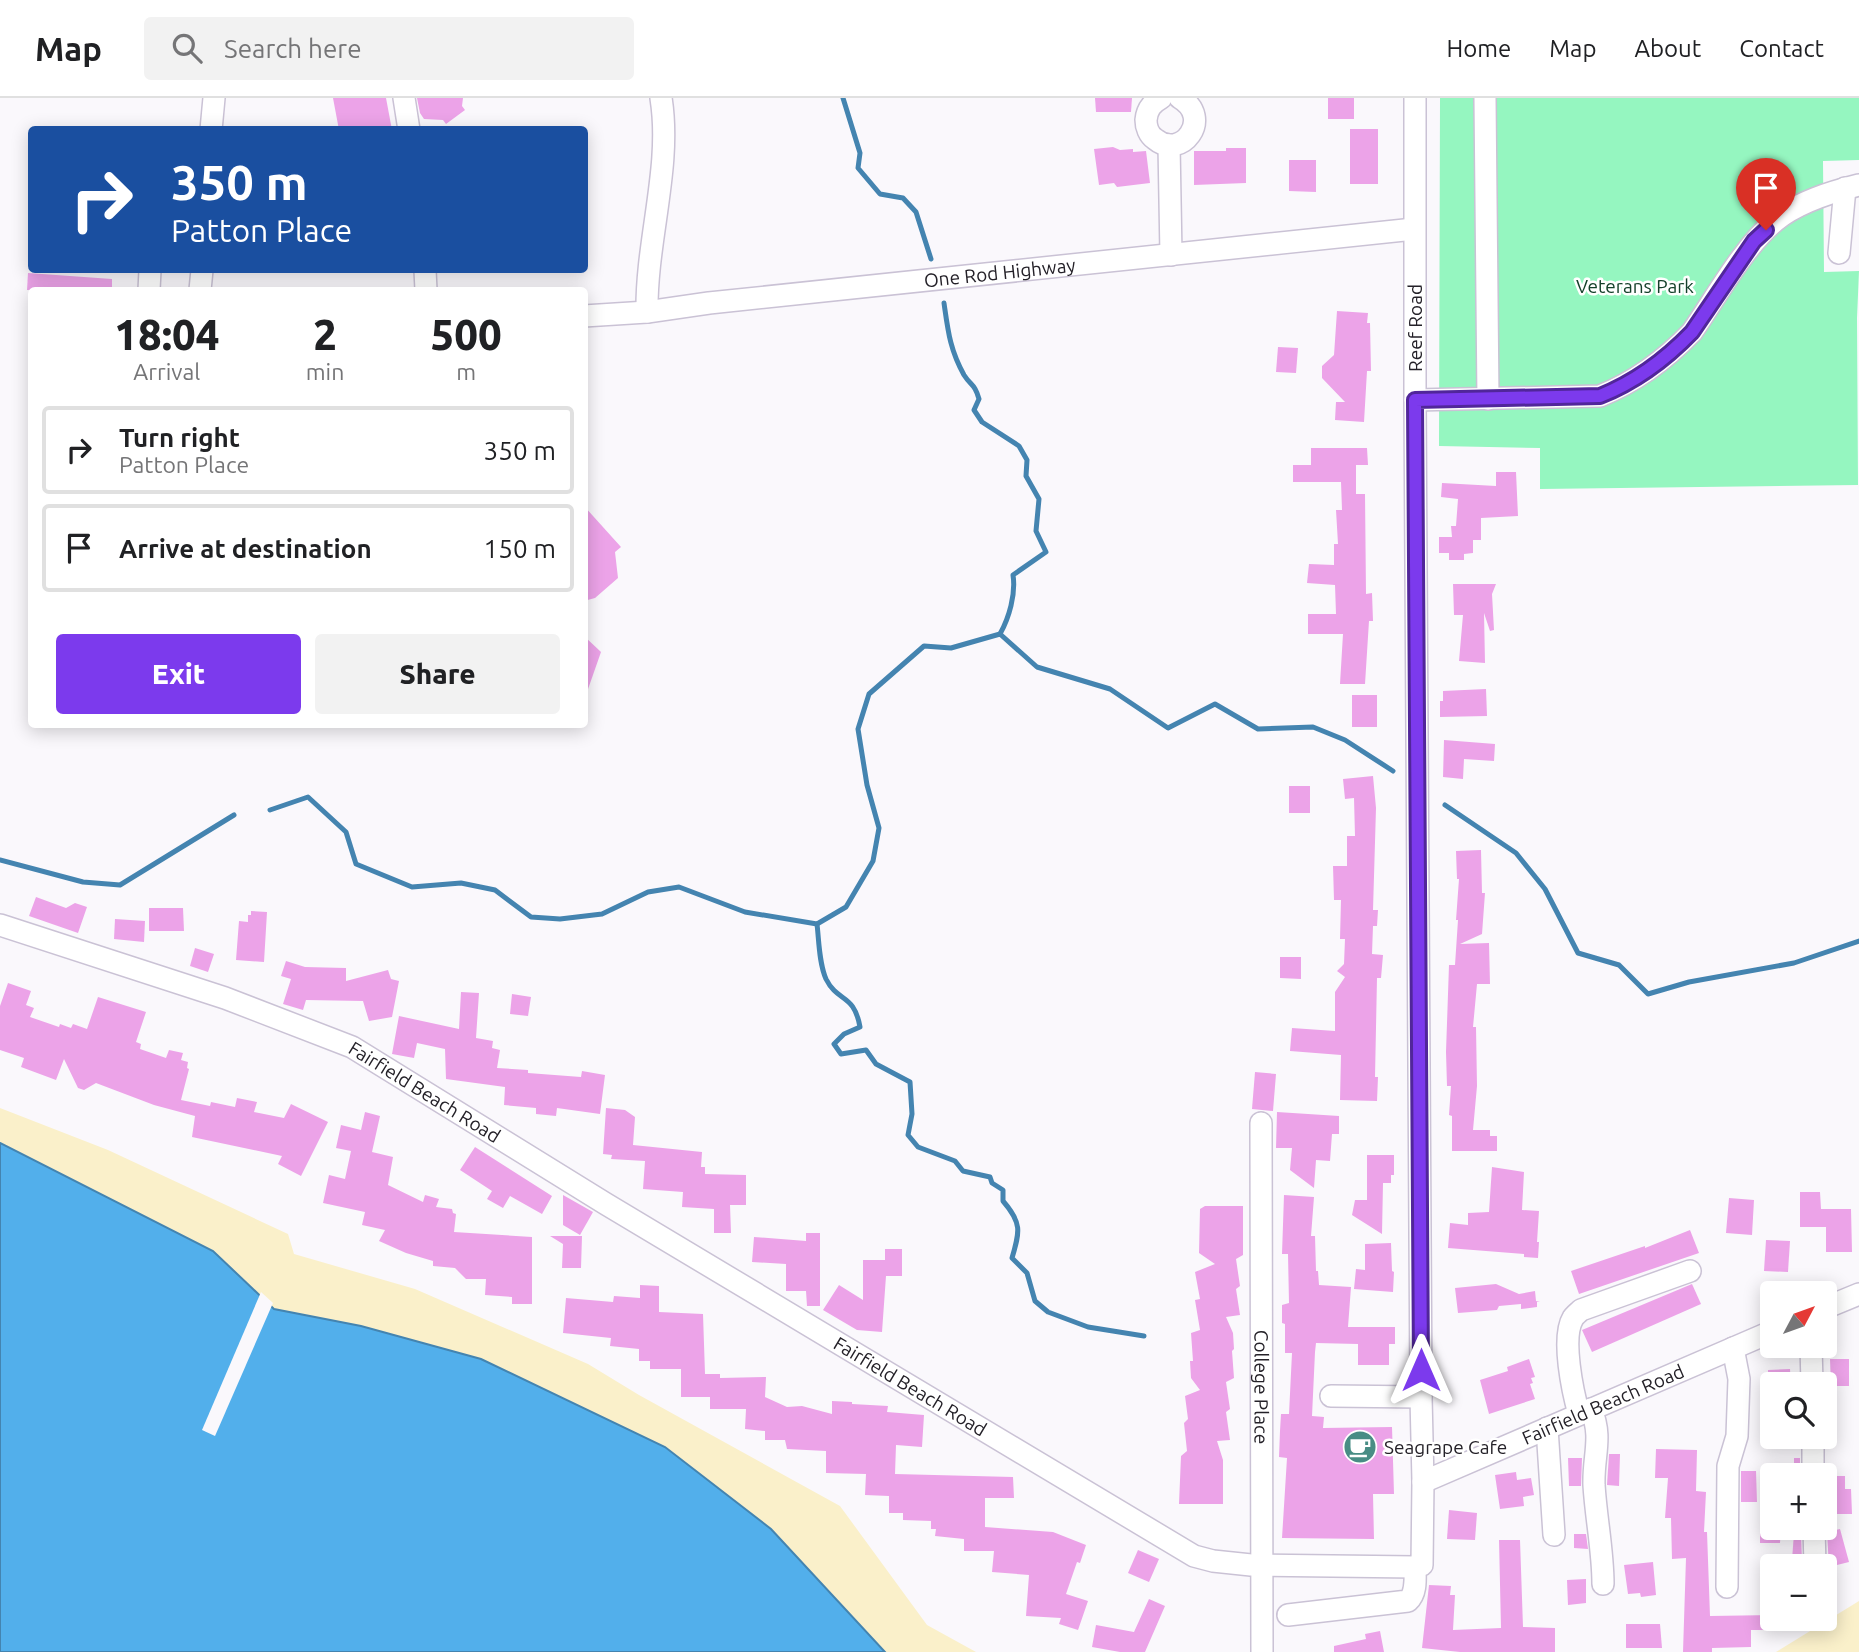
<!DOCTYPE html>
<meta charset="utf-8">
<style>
body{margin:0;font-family:Ubuntu,sans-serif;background:#f2f2f2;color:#202124;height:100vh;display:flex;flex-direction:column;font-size:26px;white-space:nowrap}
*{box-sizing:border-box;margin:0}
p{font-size:23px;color:#757577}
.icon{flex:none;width:38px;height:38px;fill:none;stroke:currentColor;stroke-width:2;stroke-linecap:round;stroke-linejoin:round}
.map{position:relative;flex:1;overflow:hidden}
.drawer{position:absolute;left:28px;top:189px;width:560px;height:441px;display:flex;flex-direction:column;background:#fff;border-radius:7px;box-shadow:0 4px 18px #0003}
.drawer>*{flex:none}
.guide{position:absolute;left:28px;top:28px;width:560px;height:147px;border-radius:7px;box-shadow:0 4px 18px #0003;background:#1a4fa0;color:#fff;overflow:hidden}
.needle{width:46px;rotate:49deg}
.tools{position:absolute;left:1760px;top:1183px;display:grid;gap:14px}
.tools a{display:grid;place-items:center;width:77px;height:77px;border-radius:7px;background:#fff;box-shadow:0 4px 18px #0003;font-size:35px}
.pin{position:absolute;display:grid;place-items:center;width:60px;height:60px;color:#fff;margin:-72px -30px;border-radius:50% 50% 50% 0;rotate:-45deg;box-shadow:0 0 7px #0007}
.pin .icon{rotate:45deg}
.me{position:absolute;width:77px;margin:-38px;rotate:0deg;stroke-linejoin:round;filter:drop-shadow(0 0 5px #0008)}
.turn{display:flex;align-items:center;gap:24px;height:147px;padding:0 28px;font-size:32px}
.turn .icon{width:91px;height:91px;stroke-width:2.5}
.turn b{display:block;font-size:49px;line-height:60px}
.eta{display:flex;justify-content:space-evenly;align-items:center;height:119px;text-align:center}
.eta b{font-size:42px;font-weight:800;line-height:49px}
.primary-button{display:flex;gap:14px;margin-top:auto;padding:14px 28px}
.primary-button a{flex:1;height:80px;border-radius:7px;background:#7c3aed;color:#fff;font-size:28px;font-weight:800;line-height:80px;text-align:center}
.primary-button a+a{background:#f2f2f2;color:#202124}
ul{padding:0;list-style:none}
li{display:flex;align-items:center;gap:21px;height:88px;margin:0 14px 10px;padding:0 14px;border:4px solid #e0e0e0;border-radius:7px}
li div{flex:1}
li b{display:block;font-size:26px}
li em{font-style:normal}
header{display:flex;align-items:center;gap:42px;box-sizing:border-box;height:98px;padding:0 35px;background:#fff;border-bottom:2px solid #e0e0e0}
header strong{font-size:33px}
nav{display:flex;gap:38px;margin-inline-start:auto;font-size:24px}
.search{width:490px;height:63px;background:#f2f2f2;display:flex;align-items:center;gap:18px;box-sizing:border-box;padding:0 24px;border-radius:7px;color:#757577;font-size:26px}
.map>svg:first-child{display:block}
</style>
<header>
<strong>Map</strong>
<div class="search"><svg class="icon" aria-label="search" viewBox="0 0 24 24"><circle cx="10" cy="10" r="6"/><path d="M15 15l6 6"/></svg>Search here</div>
<nav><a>Home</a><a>Map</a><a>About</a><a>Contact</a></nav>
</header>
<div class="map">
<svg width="1859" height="1554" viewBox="0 0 1859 1554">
<rect width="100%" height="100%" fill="#faf8fc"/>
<polygon fill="#95f6c0" points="1440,0 1859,0 1859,62 1823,63 1824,174 1859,173 1857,220 1858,387 1540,391 1540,350 1439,348"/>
<g fill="#faf0ca">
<polygon points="0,1010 108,1052 288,1136 294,1156 415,1191 588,1266 639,1297 840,1408 927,1527 976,1554 885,1554 771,1431 361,1228 274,1211 213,1153 0,1045"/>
<polygon points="1859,1503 1859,1554 1776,1554"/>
</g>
<polygon fill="#52afeb" stroke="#4484b0" stroke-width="2" points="0,1045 213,1153 274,1211 361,1228 481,1261 665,1349 771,1431 885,1554 0,1554"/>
<polygon fill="#faf8fc" points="261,1194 273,1205 215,1338 202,1332"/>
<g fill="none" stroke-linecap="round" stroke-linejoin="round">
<g stroke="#4484b0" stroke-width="5">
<polyline points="843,0 860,55 858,70 880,96 903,100 916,114 931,161"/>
<path d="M 944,205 C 948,233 950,252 964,277 C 971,288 975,286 979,301 L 974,312 L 982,324 L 1019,348 L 1027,362 L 1026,378 L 1039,401 L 1036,433 L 1046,454 L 1013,477 C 1016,496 1009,520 1000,536"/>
<polyline points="1445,707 1516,755 1545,791 1578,855 1619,867 1648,896 1689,884 1794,865 1859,843"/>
<polyline points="270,712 308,699 346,734 356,766 412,789 461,785 495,792 531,819 560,821 602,816 648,794 679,789 745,814 817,826 846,809 873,763 879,730 867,687 858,631 869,596 924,548 951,550 1000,536 1037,569 1110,591 1168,630 1215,606 1258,631 1313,629 1345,642 1393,673"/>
<polyline points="0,762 83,784 120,787 234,717"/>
<path d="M 817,826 C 819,843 819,865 826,881 C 838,905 854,895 860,929 L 844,936 L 834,946 L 841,956 L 866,952 L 876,966 L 910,984 L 912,1016 L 908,1037 L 918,1049 L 955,1063 L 963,1073 L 990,1079 L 992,1085 L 1003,1092 L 1003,1103 C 1022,1125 1020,1133 1012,1160 L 1027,1175 L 1035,1203 L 1048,1214 L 1088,1229 L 1144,1238"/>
</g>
</g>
<g fill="#eca3e8">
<polygon points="333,0 386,0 392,32 339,32"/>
<polygon points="417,0 463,0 462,8 465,12 446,26 443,22 424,21 420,15"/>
<polygon points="1095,0 1132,0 1131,14 1096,14"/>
<rect x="1328" y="0" width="26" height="21"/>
<rect x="1350" y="31" width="28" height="55"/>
<polygon points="1113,49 1120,52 1133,51 1133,54 1146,53 1150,85 1117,89 1114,85 1099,87 1094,51"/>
<polygon points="1226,50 1246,50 1246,85 1194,87 1194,53 1226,53"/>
<polygon points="1289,62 1316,62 1316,94 1289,93"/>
<polygon points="28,175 112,181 112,192 27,192"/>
<polygon points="1337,213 1368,215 1367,225 1370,225 1371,273 1367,273 1364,324 1335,322 1336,304 1345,304 1322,280 1322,268 1334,257"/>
<polygon points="1278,249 1298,250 1296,275 1276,274"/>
<polygon points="1311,350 1367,350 1368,367 1356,367 1356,396 1365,396 1366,496 1372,495 1373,523 1369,523 1365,586 1340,586 1343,536 1308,536 1308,516 1336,516 1335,487 1307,485 1309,466 1334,467 1334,446 1338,446 1336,412 1342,412 1341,384 1293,384 1293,367 1311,367"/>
<polygon points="1496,374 1516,374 1518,418 1481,420 1481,442 1473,442 1473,455 1464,456 1464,462 1449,462 1449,455 1439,455 1439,439 1452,439 1451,428 1456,428 1458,401 1441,399 1442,385 1496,388"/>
<polygon points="584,408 621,449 615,454 618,480 595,500 584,503"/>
<polygon points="1453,486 1496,486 1492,496 1494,532 1490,533 1484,515 1485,565 1459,563 1463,517 1454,517"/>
<polygon points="584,538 601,554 587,594 584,593"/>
<polygon points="1486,591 1487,618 1440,619 1440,603 1443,603 1443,593"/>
<rect x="1352" y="597" width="25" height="32"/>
<polygon points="1444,642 1495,646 1494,663 1464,661 1463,681 1443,679"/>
<polygon points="1373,678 1376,710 1373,812 1378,812 1377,828 1373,828 1372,856 1383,857 1381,880 1377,880 1375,979 1378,979 1377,1003 1340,1002 1341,957 1290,953 1292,930 1335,933 1335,894 1345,879 1337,873 1344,866 1345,841 1340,841 1341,802 1334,802 1333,768 1347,768 1347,738 1355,738 1354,700 1345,701 1343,681"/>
<rect x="1289" y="688" width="21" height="27"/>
<polygon points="1481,752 1482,795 1485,795 1482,836 1460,846 1489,845 1490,886 1477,886 1473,929 1476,929 1477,988 1473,1032 1490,1032 1490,1038 1497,1038 1497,1053 1452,1053 1452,1018 1449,1017 1451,988 1447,988 1446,954 1449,867 1455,867 1458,822 1456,822 1459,781 1457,781 1456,753"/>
<polygon points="36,799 66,810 75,805 87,809 78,835 29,818"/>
<polygon points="149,810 183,810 184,833 149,833"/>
<polygon points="251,813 267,814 264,864 236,862 239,823 248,824 248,817 251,817"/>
<polygon points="115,821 145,823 144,844 114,841"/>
<polygon points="195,850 214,856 208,874 190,868"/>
<polygon points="1280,859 1301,859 1301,881 1280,880"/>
<polygon points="286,863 305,869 346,870 346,883 388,872 391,881 399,883 392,919 369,923 363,903 306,902 303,912 283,906 291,881 281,878"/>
<polygon points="8,885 31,893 26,907 34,910 30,919 59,929 60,926 71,930 73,926 87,931 98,899 146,914 136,944 141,946 140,951 166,960 169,952 183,955 181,962 188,964 187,970 189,971 181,1002 210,1008 211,1004 235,1009 237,1000 257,1004 254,1014 284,1020 291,1006 328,1024 301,1078 278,1066 282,1058 192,1039 195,1018 154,1007 96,985 84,992 78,990 64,961 56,982 21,969 24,960 0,952 0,908"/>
<polygon points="461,894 479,895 476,940 493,943 492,950 500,952 497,970 528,972 528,975 581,979 582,973 605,977 600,1016 557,1010 556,1018 536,1016 536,1010 504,1007 505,989 446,981 445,951 417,945 414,960 392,956 399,918 459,931"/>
<polygon points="512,896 531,899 528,918 510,916"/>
<polygon points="1255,974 1276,976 1273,1013 1252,1011"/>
<polygon points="606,1010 625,1012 635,1019 633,1047 702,1054 701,1069 705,1069 705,1076 746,1077 746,1107 730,1107 731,1135 714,1135 714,1111 682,1109 683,1094 643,1091 645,1063 611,1061 612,1057 603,1056"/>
<polygon points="365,1014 380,1018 372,1054 393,1059 388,1087 423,1104 425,1097 439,1101 436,1109 452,1111 453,1115 456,1116 454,1134 532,1139 532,1206 512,1206 512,1199 485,1197 486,1181 466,1181 455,1170 433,1168 433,1163 406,1155 379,1143 385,1132 362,1127 365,1114 323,1105 329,1077 345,1081 351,1053 336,1050 341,1027 361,1032"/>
<polygon points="1277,1014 1339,1018 1339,1036 1332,1036 1330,1063 1316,1062 1314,1090 1290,1072 1292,1050 1276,1050"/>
<polygon points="475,1049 552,1098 542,1116 510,1098 503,1110 487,1101 492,1093 460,1072"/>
<polygon points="1367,1057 1394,1057 1394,1077 1391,1077 1391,1085 1383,1085 1382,1136 1352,1117 1355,1102 1367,1102"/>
<polygon points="1492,1069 1524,1074 1522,1112 1539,1113 1537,1144 1539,1144 1538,1160 1524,1159 1524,1156 1448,1150 1450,1125 1468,1127 1468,1115 1489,1114"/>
<polygon points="1800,1094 1820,1094 1821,1111 1851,1111 1852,1154 1826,1154 1826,1129 1800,1129"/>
<polygon points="563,1097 593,1114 580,1137 563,1127"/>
<polygon points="1284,1097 1314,1099 1311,1138 1315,1138 1316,1173 1318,1173 1319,1187 1351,1189 1348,1229 1395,1229 1395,1246 1389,1246 1389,1267 1358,1267 1358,1246 1316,1245 1315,1254 1312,1318 1324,1319 1323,1330 1392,1329 1394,1396 1373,1396 1374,1441 1282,1440 1287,1360 1279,1359 1280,1333 1281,1316 1289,1316 1292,1255 1285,1255 1285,1226 1282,1225 1282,1207 1289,1205 1288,1156 1282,1156"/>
<polygon points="1729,1100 1754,1102 1752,1137 1726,1135"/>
<polygon points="1205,1108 1243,1108 1243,1157 1236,1161 1240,1188 1236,1191 1240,1217 1226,1219 1233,1235 1234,1251 1232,1253 1234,1280 1226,1284 1230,1311 1226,1314 1230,1342 1217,1343 1223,1362 1223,1406 1179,1406 1181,1358 1187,1353 1184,1325 1188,1321 1185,1298 1200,1292 1191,1280 1190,1263 1193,1263 1191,1235 1200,1232 1195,1202 1200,1201 1195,1174 1215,1166 1199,1155 1200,1111"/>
<polygon points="1690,1132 1699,1155 1579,1196 1571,1173 1645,1148 1645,1150"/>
<polygon points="806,1135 820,1135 820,1208 807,1208 806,1193 786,1193 786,1166 752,1164 754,1139 806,1143"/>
<polygon points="550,1138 582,1138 581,1170 562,1170 563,1146"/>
<polygon points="1766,1142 1790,1143 1788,1174 1764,1173"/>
<polygon points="1391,1145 1392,1173 1394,1174 1393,1194 1354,1191 1356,1171 1365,1172 1365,1146"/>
<polygon points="885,1151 902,1151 902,1178 886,1178 882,1234 857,1232 823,1212 839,1187 863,1202 863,1162 885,1162"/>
<polygon points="1496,1186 1519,1196 1535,1193 1536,1203 1540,1204 1537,1204 1537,1209 1521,1211 1521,1206 1499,1208 1497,1212 1458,1215 1455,1190"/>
<polygon points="1692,1186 1701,1206 1592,1254 1582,1232"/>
<polygon points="640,1187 659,1188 659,1214 703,1216 705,1276 720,1276 720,1280 766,1279 765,1299 787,1309 802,1308 832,1316 832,1303 852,1304 852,1306 888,1308 887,1314 924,1317 922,1349 896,1347 895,1376 1013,1379 1014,1400 985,1400 985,1429 1053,1434 1086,1447 1080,1465 1077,1464 1066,1496 1088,1503 1078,1532 1059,1526 1061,1520 1026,1518 1029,1477 992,1474 994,1453 964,1453 964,1441 935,1438 936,1431 931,1431 931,1423 903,1422 903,1415 889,1415 889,1398 865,1397 866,1376 826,1375 826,1353 787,1351 785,1342 765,1342 765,1333 745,1331 746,1311 710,1311 710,1299 681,1299 681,1271 650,1271 650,1263 639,1263 639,1251 610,1248 611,1240 563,1235 566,1200 613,1204 614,1198 640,1200"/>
<polygon points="1529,1261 1535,1279 1531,1280 1533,1285 1530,1286 1535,1301 1489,1316 1480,1282 1508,1273 1507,1269"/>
<polygon points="1830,1261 1849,1261 1849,1288 1831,1288"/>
<polygon points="1790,1271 1791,1286 1768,1286 1768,1272"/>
<polygon points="1656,1351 1697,1352 1696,1393 1706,1394 1704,1434 1707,1434 1710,1518 1773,1517 1773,1532 1751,1532 1751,1549 1712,1550 1712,1554 1683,1554 1686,1460 1672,1461 1671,1420 1665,1420 1668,1380 1655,1380"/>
<polygon points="1609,1356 1620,1356 1619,1388 1607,1387"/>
<polygon points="1568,1360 1582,1360 1581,1388 1569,1388"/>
<rect x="1794" y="1360" width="6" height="17"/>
<polygon points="1741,1373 1756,1373 1757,1404 1741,1404"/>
<polygon points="1516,1374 1517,1382 1531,1380 1534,1397 1523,1399 1524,1408 1500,1411 1495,1377"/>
<polygon points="1831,1378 1845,1378 1845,1391 1851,1391 1852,1416 1831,1416"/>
<polygon points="1449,1412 1477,1415 1475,1442 1447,1441"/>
<polygon points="1760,1430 1781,1430 1780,1445 1760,1445"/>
<polygon points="1840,1431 1849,1464 1829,1469 1827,1434"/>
<polygon points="1794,1435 1801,1436 1802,1463 1792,1462"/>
<polygon points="1574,1436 1586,1436 1588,1451 1574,1450"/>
<polygon points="1499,1442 1520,1442 1523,1529 1555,1530 1555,1554 1460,1554 1422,1550 1429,1487 1451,1488 1450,1497 1455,1497 1453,1532 1501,1530"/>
<polygon points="1138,1452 1159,1461 1149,1484 1128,1475"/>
<polygon points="1653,1464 1656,1497 1641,1499 1640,1495 1628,1496 1624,1467"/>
<polygon points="1586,1481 1586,1505 1568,1507 1567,1482"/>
<polygon points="1149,1501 1165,1508 1145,1554 1120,1554 1092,1549 1096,1527 1134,1534"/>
<polygon points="1626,1526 1660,1526 1662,1550 1626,1550"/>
<polygon points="1380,1533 1384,1554 1334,1554 1334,1548 1366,1541 1365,1536"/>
</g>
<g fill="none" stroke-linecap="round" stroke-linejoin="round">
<defs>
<g id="minor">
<polyline points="404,0 409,32"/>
<path d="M 1161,0 C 1152,5 1147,11 1146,22 C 1146,29 1149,37 1155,41 C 1181,63 1214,20 1180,0"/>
<polyline points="1485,0 1488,301"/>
<polyline points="211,32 214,0"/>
<polyline points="1169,47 1171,157"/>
<polyline points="1839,155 1845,90"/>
<polyline points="425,172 426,192"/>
<polyline points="149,192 150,172"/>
<polyline points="200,192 202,172"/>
<path d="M 647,214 C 646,142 672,69 661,0"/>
<path id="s1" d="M 584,218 L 647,214 L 709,205 L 1414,131"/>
<path d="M 1415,302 L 1600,298 C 1635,284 1665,262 1692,234 C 1717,198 1742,151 1775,123 C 1798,104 1831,94 1859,87"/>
<path id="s2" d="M 0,827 L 225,900 L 352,949 L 606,1106 L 1194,1458 L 1213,1463 L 1251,1467 L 1415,1469 L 1422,1467 L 1423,1384 L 1421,1299 L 1415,302 L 1415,0"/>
<path id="s3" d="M 1261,1025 L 1262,1554"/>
<polyline points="1825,1210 1859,1196"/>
<polyline points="1811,1248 1812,1286"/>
<polyline points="1331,1298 1421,1299"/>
<path d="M 1591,1311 C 1603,1340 1593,1357 1594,1387 C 1596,1420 1603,1453 1603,1486"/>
<path d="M 1579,1316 C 1573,1295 1561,1240 1573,1220 C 1574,1218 1579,1214 1581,1212 L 1690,1173"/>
<polyline points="1547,1330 1554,1437"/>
<polyline points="1813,1339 1813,1377"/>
<path id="s4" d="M 1423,1384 L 1773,1233"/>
<polyline points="1814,1430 1815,1468"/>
<polyline points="1727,1489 1728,1368 1737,1338 1739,1281 1733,1250"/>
<path d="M 1288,1517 L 1408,1503 C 1417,1495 1415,1480 1415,1469"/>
</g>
</defs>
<use href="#minor" stroke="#cac2d5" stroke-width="24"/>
<use href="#minor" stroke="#fff" stroke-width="21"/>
</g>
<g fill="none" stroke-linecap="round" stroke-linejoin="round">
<defs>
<path id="route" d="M 1421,1272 L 1415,302 L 1600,298 C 1635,284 1665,262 1692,234 L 1754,143 L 1766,132"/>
</defs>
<use href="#route" stroke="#51269a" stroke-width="18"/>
<use href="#route" stroke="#7c3aed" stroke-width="12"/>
</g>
<defs>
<symbol id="cafe-disc" viewBox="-11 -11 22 22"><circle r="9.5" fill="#488d85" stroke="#fff"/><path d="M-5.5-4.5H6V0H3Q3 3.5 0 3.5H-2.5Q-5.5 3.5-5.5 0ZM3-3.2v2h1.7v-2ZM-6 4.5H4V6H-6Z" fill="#fff"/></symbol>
</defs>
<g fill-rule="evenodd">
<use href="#cafe-disc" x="1341" y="1330" width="38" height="38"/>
</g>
<g text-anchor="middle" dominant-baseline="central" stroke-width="5" stroke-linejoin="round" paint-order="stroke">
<g font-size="19" fill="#242128" stroke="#fff">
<text stroke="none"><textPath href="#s1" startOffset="418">One Rod Highway</textPath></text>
<text transform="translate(1415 230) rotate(-90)">Reef Road</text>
<text stroke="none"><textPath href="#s2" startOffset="458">Fairfield Beach Road</textPath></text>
<text stroke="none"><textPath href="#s2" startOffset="1026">Fairfield Beach Road</textPath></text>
<text stroke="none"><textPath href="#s3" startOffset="264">College Place</textPath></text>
<text stroke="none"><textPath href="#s4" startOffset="196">Fairfield Beach Road</textPath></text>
</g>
<g font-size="19" fill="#14402a" stroke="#fff">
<text x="1635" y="188">Veterans Park</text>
</g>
<g font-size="19" fill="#242128" stroke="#fff" text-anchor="start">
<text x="1384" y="1349">Seagrape Cafe</text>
</g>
</g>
</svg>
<div class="tools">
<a><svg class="needle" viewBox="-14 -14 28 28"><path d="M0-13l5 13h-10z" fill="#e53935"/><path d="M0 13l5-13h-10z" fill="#757577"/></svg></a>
<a><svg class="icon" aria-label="search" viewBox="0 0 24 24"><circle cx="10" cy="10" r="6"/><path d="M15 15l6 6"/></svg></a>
<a>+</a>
<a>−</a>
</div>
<div class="pin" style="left:1766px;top:132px;background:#d93025"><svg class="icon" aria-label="arrive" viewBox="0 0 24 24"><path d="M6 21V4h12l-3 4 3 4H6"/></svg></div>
<svg class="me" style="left:1421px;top:1272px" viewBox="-20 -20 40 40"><path d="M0-17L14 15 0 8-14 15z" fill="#7c3aed" stroke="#fff" stroke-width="4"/></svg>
<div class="guide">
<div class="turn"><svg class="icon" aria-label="right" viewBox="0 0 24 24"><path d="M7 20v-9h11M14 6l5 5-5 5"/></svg><div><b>350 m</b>Patton Place</div></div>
</div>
<section class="drawer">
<div class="eta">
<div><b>18:04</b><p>Arrival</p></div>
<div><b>2</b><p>min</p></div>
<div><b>500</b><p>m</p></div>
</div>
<ul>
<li><svg class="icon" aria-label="right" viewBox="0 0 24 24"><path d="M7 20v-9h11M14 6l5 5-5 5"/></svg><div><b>Turn right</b><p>Patton Place</p></div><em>350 m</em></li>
<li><svg class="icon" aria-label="arrive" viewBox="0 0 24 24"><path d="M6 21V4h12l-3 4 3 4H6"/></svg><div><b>Arrive at destination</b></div><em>150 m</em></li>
</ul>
<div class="primary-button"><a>Exit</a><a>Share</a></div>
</section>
</div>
